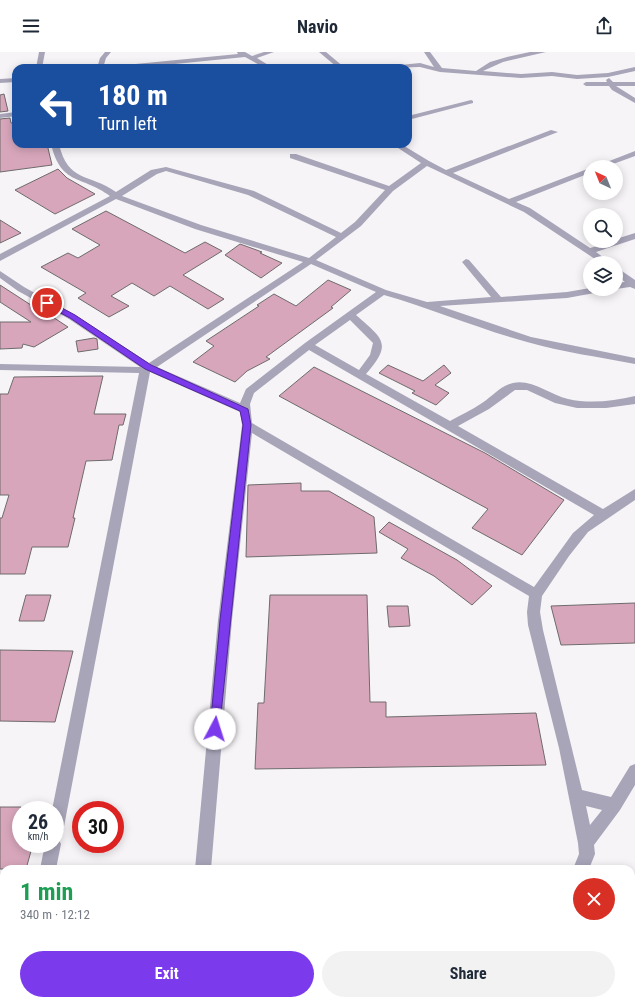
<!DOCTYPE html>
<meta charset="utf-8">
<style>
body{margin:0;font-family:"Roboto Condensed",sans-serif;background:#f2f2f3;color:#1f2937;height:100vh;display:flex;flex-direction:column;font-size:15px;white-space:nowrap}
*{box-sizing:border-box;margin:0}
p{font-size:13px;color:#747a83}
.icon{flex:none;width:22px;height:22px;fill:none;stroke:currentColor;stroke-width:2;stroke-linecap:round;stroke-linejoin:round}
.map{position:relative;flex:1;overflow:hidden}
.sheet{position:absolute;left:0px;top:813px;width:635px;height:140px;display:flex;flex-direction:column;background:#fff;border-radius:12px 12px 0 0;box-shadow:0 2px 10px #0003}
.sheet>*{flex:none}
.hud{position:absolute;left:12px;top:12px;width:400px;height:84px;border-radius:12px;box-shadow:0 2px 10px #0003;background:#1a4fa0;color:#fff;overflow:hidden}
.needle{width:26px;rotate:317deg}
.fabs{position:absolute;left:583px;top:108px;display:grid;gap:8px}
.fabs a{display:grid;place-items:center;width:40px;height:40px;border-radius:50%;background:#fff;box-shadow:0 2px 10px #0003;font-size:20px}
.speed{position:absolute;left:12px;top:749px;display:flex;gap:8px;font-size:20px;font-weight:700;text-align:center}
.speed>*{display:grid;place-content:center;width:52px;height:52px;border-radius:50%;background:#fff;box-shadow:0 2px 10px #0003;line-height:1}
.speed small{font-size:10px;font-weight:400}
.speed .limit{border:6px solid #d22;background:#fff;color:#111}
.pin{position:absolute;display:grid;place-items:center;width:34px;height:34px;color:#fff;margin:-17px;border:2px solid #fff;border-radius:50%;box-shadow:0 1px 4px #0007}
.me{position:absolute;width:44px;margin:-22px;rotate:5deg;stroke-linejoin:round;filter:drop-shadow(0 0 3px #0008)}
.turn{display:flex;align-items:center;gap:14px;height:84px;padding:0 20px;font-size:18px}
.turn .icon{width:52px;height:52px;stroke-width:2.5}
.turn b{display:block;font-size:28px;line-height:34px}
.round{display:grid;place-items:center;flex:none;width:42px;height:42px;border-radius:21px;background:#f2f2f3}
.head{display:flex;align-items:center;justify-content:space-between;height:68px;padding:0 20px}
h1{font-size:24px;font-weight:700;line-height:30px;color:#1e9e55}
.button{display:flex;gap:8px;margin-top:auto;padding:8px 20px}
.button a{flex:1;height:46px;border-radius:24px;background:#7c3aed;color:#fff;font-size:16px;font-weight:700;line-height:46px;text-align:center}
.button a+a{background:#f2f2f3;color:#1f2937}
header{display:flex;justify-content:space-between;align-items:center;height:52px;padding:0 20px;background:#fff;font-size:18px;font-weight:700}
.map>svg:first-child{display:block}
</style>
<header><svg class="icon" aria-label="menu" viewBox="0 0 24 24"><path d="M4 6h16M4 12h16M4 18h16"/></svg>Navio<svg class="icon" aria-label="share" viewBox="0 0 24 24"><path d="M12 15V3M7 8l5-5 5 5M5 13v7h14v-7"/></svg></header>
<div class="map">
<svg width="635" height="953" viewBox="0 0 635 953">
<rect width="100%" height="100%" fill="#f7f4f7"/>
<g fill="#d8a6bb" stroke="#6e6b6c">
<polygon points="4,42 8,59 0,60 0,43"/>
<polygon points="10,66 11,71 13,71 16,92 47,92 52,113 0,120 0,67"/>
<polygon points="58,117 67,126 95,142 55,162 15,138"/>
<polygon points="106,159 185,201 205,190 222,199 183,223 224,247 208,257 170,234 154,244 132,231 111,244 129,254 109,265 78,246 86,241 41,215 68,201 78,206 100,193 72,177"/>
<polygon points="0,168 21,181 0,191"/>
<polygon points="240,192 262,200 260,201 282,211 261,226 225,203"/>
<polygon points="328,228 351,238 331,255 333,256 266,305 270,307 247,319 235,330 193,310 214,294 206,289 259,254 257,253 274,242 296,254"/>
<polygon points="0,233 34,255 36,254 68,275 34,295 23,292 22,296 0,297 0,270 31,270 0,250"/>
<polygon points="94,286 97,287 98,297 78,300 76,289"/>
<polygon points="388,313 423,329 444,313 451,321 435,333 449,341 436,353 412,341 415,339 379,321"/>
<polygon points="314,315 485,401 564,448 522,503 472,476 488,457 279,344"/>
<polygon points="103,324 94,362 126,362 123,373 119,373 112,408 86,409 73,466 75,466 68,495 32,495 25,522 0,522 0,466 2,466 9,443 0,443 0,342 8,342 14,325"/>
<polygon points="301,431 301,439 329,439 374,465 377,501 246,505 248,433"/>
<polygon points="389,470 457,508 492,534 472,553 434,524 401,506 408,497 379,480"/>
<polygon points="26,543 51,543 44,569 19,569"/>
<polygon points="270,543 367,543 370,650 386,650 386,665 536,661 546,713 255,717 258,651 264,651"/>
<polygon points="635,551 635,591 561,593 551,554"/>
<polygon points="387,554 408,554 410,574 389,575"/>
<polygon points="0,598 73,599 55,670 0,669"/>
<polygon points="0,755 21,755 21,792 33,792 26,817 0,817"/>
</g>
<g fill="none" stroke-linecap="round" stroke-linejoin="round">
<g fill="#a8a5b9" fill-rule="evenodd">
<polygon points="39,0 45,0 42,16 36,16"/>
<polygon points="105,0 111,0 106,6 103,16 97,16 100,6"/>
<polygon points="237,0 245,0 252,4 264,0 274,0 257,6 273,16 265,16 245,5 135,16 112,16 115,14 238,2"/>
<polygon points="319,0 326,0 345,16 338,16"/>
<polygon points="424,0 430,0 442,16 476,19 490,10 507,5 530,0 546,0 503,10 483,19 521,22 552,20 577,23 608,21 635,15 635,19 608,25 577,27 552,24 521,26 440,20 420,15 387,16 390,14 420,11 434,15"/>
<polygon points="16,26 16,30 0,31 0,27"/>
<polygon points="609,26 613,30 635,30 635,34 616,34 635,46 635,51 612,38 609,34 586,34 583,32 586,30 607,30 606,28"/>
<polygon points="471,48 473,49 473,51 408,68 408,64"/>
<polygon points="16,60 16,64 0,66 0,62"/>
<path d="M 551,78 L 558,80 L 453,121 L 509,147 L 590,116 L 590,121 L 516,150 L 530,156 L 590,196 L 616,189 L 616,187 L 635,181 L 635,187 L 596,200 L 611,211 L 601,211 L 524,160 L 427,114 L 393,139 L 361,174 L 316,208 L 386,238 L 427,250 L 491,245 L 462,210 L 466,207 L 469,208 L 501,245 L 567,240 L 590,236 L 605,237 L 600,240 L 567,246 L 440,254 L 531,285 L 635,306 L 635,312 C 599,305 562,300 527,290 C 479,277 433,257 384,243 L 356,263 C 383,287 393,291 366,322 L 450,369 C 460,363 472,358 482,351 C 492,345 500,334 513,331 C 532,327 550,343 568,347 C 590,352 613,349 635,344 L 635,352 L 606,356 L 577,356 L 555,351 L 527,338 L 515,338 L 489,357 L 458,374 L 603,457 L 635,437 L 635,448 L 588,480 L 569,504 L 542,544 L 540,560 L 543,578 L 582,738 L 611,745 L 630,714 L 635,712 L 635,733 L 620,758 L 594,793 L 595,802 L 589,817 L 573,817 L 579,802 L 578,791 L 559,696 L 528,573 L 527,560 L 529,544 L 252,381 L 232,568 L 211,817 L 195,817 L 218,568 L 242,373 L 240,360 L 150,320 L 63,780 L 58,786 L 61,792 L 56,817 L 40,817 L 45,792 L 55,792 L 55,758 L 52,758 L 139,321 L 0,318 L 0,312 L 140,315 L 69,267 L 18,239 L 0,226 L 0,219 L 24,235 L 75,263 L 149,311 L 303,210 L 195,177 L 116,147 L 0,209 L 0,202 L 110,144 C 82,123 61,134 51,92 L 59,92 C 68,131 89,121 116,140 L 151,118 L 166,115 L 254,139 L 341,181 L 355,170 L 385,138 L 290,106 L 290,102 L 296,102 L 389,134 L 421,111 L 392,92 L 401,92 L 429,109 L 446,118 ZM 166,119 L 248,143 L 336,185 L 309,206 L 201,173 L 122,144 L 157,122 ZM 311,212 L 376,240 L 305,291 L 246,337 L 240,351 L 157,315 ZM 350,268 L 373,291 L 370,303 L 359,318 L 315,293 ZM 309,298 L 594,463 L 573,481 L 534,535 L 252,371 L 250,352 L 254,341 ZM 586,754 L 602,758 L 590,773 Z"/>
<polygon points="635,99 635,104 605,115 594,115"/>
<polygon points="616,215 635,228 635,237 630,235 616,237 616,231 625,230 616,223"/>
<polygon points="631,939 635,939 635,953 624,953 623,949 631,949"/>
<polygon points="13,949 31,949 30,953 12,953"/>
<rect x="183" y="949" width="18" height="4"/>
<polygon points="494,949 512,949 510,953 492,953"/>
<polygon points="524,949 615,949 613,953 522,953"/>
</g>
</g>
<polygon fill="#7c3aed" stroke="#51269a" points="44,249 49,249 75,263 151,313 248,357 251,373 219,681 215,682 211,681 210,677 220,568 243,373 240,359 145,317 70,266 44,252"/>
</svg>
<div class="fabs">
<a><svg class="needle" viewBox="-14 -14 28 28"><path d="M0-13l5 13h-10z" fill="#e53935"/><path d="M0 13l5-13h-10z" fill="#747a83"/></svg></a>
<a><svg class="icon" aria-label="search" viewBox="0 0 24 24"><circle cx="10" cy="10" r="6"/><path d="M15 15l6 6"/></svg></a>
<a><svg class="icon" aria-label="layers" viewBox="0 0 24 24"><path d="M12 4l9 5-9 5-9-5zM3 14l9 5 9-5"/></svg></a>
</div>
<div class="speed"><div>26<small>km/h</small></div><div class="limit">30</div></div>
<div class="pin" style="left:47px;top:251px;background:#d93025"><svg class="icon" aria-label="arrive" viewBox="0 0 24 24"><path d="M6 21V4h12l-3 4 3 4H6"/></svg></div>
<svg class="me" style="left:215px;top:677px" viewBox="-20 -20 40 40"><circle r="19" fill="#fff"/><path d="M0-13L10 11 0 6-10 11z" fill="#7c3aed"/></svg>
<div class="hud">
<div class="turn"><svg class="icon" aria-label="left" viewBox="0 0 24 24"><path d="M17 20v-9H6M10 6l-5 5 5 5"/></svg><div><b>180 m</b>Turn left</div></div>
</div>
<section class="sheet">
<div class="head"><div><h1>1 min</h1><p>340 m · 12:12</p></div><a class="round" style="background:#d93025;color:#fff"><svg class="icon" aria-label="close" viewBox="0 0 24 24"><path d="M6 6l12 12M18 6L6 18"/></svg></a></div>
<div class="button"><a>Exit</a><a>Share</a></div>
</section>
</div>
